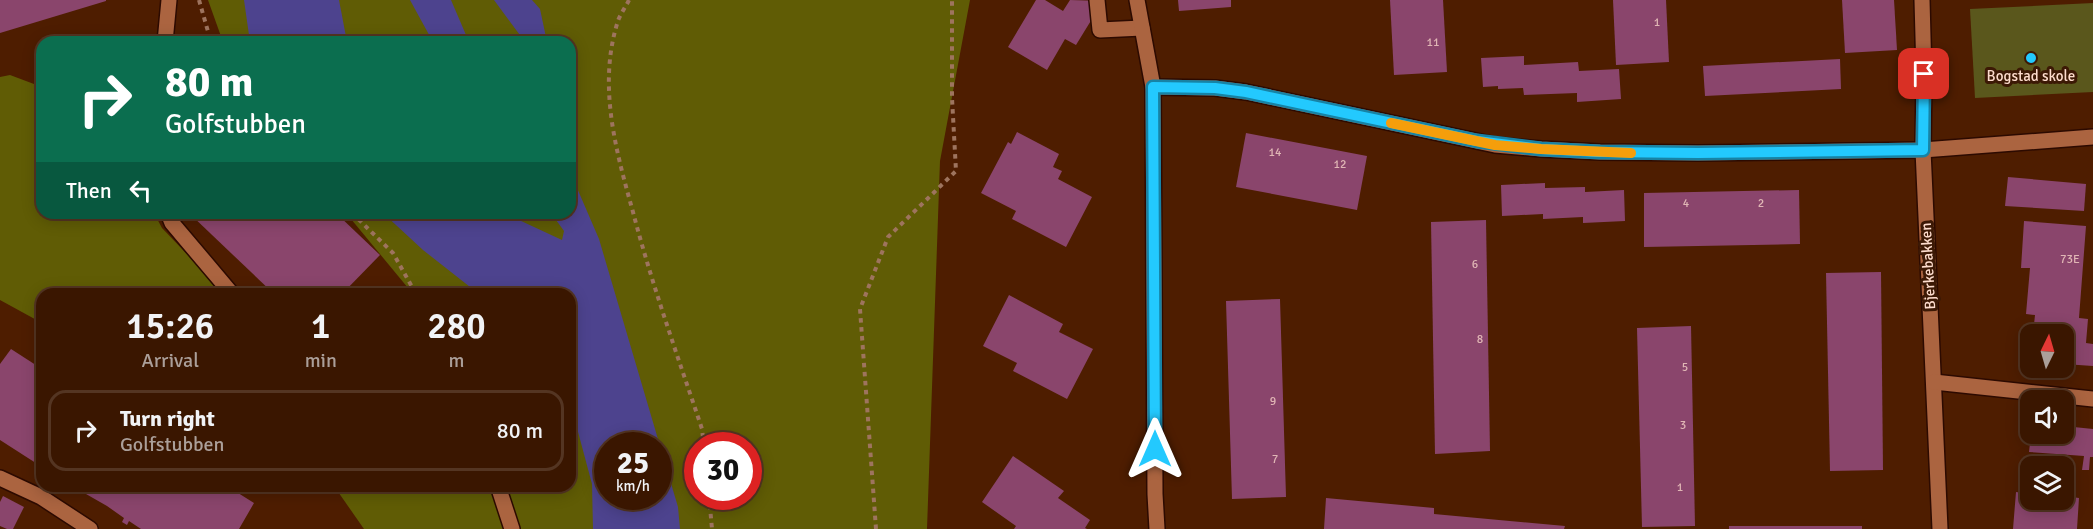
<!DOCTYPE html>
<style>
body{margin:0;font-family:Signika,sans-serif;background:#411f0a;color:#f1f3f6;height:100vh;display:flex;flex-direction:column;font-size:22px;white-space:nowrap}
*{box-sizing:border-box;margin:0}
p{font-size:20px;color:#ab9f99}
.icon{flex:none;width:33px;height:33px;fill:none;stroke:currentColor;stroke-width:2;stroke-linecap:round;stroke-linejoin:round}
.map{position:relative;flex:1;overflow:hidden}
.sheet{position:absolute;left:36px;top:288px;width:540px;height:204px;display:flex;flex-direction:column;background:#3a1600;border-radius:18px;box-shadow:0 3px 15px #0003,0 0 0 2px #543522}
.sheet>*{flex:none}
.top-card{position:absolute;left:36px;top:36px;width:540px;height:183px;border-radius:18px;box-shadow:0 3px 15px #0003,0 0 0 2px #543522;background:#0b6e4f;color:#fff;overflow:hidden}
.needle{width:39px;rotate:5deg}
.tools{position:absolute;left:2020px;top:324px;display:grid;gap:12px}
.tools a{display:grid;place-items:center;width:54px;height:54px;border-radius:12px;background:#3a1600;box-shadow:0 3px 15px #0003,0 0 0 2px #543522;font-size:30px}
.speed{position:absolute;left:594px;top:432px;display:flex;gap:12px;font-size:30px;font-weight:700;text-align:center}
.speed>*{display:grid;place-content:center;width:78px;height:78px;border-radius:50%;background:#3a1600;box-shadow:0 3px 15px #0003,0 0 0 2px #543522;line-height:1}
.speed small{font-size:15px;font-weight:400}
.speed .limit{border:9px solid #d22;background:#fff;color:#111}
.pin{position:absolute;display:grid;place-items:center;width:51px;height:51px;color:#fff;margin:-26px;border-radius:12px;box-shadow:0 3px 9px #0006}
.me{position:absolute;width:66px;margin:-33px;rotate:0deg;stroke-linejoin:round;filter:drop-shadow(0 0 4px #0008)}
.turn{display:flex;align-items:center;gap:21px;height:126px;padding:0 30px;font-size:27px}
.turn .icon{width:78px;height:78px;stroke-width:2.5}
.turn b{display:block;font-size:42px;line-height:51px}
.then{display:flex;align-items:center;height:57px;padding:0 30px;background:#0003;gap:12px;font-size:22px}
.eta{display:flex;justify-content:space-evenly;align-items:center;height:102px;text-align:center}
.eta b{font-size:36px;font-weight:600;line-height:42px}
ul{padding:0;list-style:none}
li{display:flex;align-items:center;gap:18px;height:81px;margin:0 12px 9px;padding:0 18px;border:3px solid #543522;border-radius:18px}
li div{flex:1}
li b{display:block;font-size:22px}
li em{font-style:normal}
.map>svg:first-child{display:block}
</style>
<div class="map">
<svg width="2093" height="529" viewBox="0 0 2093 529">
<rect width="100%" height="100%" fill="#4e1d00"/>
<polygon fill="#5a571c" points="2093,3 2093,92 1975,98 1970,9"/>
<g fill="#605c05" fill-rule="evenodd">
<path d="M 208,0 L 970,0 L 940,161 L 927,529 L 364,529 L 334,486 L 570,486 L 570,294 L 413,294 L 346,213 L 570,213 L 570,42 L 223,42 ZM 608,446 L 658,446 L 658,496 L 608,496 ZM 698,446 L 748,446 L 748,496 L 698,496 Z"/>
<polygon points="10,75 42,87 42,213 154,213 162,228 225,294 42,294 42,323 0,300 0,77"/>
</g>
<g fill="#4d438e" fill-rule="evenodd">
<polygon points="244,0 339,0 347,42 250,42"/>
<polygon points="410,0 451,0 469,42 433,42"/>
<polygon points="494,0 532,0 540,9 547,42 525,42"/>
<path d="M 570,165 L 577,188 L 599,239 L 678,507 L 680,529 L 593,529 L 592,484 L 570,402 L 570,294 L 479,294 L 423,250 L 383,213 L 513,213 L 519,220 L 562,240 L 564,231 L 551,213 L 570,213 ZM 608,446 L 658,446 L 658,496 L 608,496 Z"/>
</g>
<g fill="#8a456c">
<polygon points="0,0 106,0 106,1 0,33"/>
<polygon points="1036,0 1045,0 1063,11 1070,0 1103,1 1076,45 1065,39 1047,70 1008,47"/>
<polygon points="1178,0 1231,0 1231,7 1179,11"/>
<polygon points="1390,0 1443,0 1447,72 1394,75"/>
<polygon points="1613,0 1666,0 1669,62 1616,65"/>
<polygon points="1842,0 1894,0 1897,50 1845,53"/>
<polygon points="1524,56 1524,65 1578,62 1579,71 1619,69 1621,99 1577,102 1577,93 1524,95 1523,88 1498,89 1498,86 1483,87 1481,58"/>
<polygon points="1840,59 1841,89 1705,96 1703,66"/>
<polygon points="1017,132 1059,154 1053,167 1062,171 1058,179 1092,197 1066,247 1012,219 1016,211 981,193 1008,142 1011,144"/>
<polygon points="1246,133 1367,156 1357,210 1236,187"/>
<polygon points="2008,177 2086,184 2084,211 2005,206"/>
<polygon points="1545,183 1545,188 1585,187 1585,192 1624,190 1625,221 1583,223 1583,217 1543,219 1543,214 1502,216 1501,185"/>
<polygon points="1799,190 1800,244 1644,247 1644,193"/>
<polygon points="189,213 336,213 380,255 342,294 274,294"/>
<polygon points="1486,220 1490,451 1435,454 1431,222"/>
<polygon points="2024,221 2086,226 2079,318 2088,319 2086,343 2093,344 2093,366 2064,364 2064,334 2033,334 2035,315 2026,314 2030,268 2021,268"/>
<polygon points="1881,272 1883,470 1830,471 1826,273"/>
<polygon points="1009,295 1063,324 1059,332 1093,349 1067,399 1013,371 1017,363 983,346"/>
<polygon points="1280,299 1286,497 1232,499 1226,301"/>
<polygon points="1691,326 1695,526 1642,527 1637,328"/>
<polygon points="11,349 42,369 42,467 0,440 0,364"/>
<polygon points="2064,426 2093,429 2093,457 2090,457 2089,470 2082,470 2084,456 2029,452 2031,434 2064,434"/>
<polygon points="1013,456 1064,491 1058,498 1090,520 1085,528 1087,529 1014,529 1016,526 982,502"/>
<polygon points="70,486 227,486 254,503 239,529 141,529 129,521 127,525 122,522 124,518 107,506 79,490 77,494 68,488"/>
<polygon points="2016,492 2031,494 2031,500 2064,500 2064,496 2079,498 2077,529 2013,529"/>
<polygon points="3,496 24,507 13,529 7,529 0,526 0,502"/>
<polygon points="1326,498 1434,508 1434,514 1565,526 1564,529 1324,529"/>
<rect x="1729" y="526" width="133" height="3"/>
</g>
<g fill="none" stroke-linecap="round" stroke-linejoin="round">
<defs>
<g id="lane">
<polyline points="1097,0 1100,30 1142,28"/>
<polyline points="1922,0 1924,74 1923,150 2093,137"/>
<polyline points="165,42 169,0"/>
<polyline points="168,213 172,223 232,294"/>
<polyline points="0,478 41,497 90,529"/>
</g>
<g id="street">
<polyline points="1137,0 1153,87 1155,494 1157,529"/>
<polyline points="1153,87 1215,88 1246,92 1495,145 1541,149 1600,152 1698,153 1923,150 1940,529"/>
<polyline points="1934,382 2093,399"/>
<polyline points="498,486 512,529"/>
</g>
</defs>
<use href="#lane" stroke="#2c0a00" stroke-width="18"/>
<use href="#street" stroke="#2c0a00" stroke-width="18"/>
<g stroke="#9e745e" stroke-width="4" stroke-dasharray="4.5 4.5" stroke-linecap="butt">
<polyline points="199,0 211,42"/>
<path d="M 629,0 C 625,8 619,16 617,24 C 598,87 616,151 633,212 C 652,285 678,357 702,429 L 704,446"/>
<polyline points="352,213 393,253 416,294"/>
<polyline points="709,496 712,529"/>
<polyline points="876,529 860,309 888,237 956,171 952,98 952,0"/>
</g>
<use href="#lane" stroke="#ab6440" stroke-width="15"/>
<use href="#street" stroke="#ab6440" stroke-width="15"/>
</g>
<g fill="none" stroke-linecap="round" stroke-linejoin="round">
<defs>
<polyline id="route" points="1155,449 1153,87 1215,88 1246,92 1477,141 1541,149 1600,152 1698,153 1923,150 1924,74"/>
</defs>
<use href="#route" stroke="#1783a5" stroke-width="15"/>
<use href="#route" stroke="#23c9fe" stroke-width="10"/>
<polyline stroke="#f59e0b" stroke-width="10" points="1391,123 1495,145 1541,149 1631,153"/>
</g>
<circle fill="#23c9fe" stroke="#3c1905" stroke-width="2" cx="2031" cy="58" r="6"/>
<g text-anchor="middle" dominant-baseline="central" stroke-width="6" stroke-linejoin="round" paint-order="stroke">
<g font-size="12" fill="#e0b6b5">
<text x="1657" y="22">1</text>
<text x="1433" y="42">11</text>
<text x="1275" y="152">14</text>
<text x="1340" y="164">12</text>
<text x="1686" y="203">4</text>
<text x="1761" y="203">2</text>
<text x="2070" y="259">73E</text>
<text x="1475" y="264">6</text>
<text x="1480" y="339">8</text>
<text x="1685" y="367">5</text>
<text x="1273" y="401">9</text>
<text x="1683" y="425">3</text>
<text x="1275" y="459">7</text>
<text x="1680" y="487">1</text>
</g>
<g font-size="15" fill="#fddccd" stroke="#3c1905">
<text x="2031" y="76">Bogstad skole</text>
</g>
<g font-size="15" fill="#fddccd" stroke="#3c1905">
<text transform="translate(1928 266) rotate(-93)">Bjerkebakken</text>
</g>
</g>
</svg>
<div class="tools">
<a><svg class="needle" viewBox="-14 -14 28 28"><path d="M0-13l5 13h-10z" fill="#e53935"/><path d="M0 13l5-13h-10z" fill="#ab9f99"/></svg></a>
<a><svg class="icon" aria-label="sound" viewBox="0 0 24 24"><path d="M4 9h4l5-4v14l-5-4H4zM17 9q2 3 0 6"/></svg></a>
<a><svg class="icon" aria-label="layers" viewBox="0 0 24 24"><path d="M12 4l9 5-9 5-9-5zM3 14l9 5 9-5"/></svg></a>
</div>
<div class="speed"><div>25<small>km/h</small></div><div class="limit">30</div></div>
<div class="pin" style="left:1924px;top:74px;background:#d93025"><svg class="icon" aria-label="arrive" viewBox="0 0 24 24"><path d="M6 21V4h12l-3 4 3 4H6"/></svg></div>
<svg class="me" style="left:1155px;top:449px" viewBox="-20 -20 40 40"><path d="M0-17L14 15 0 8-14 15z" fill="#23c9fe" stroke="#fff" stroke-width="4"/></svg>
<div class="top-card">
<div class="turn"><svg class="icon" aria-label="right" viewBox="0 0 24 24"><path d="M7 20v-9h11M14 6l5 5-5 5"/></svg><div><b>80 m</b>Golfstubben</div></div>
<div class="then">Then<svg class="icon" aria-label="left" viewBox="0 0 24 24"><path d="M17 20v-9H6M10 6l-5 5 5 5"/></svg></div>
</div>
<section class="sheet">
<div class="eta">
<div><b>15:26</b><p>Arrival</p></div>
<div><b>1</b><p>min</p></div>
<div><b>280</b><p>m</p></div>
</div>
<ul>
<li><svg class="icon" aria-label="right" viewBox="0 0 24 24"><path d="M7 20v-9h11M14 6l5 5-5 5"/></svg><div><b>Turn right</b><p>Golfstubben</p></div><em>80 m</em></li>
</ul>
</section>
</div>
